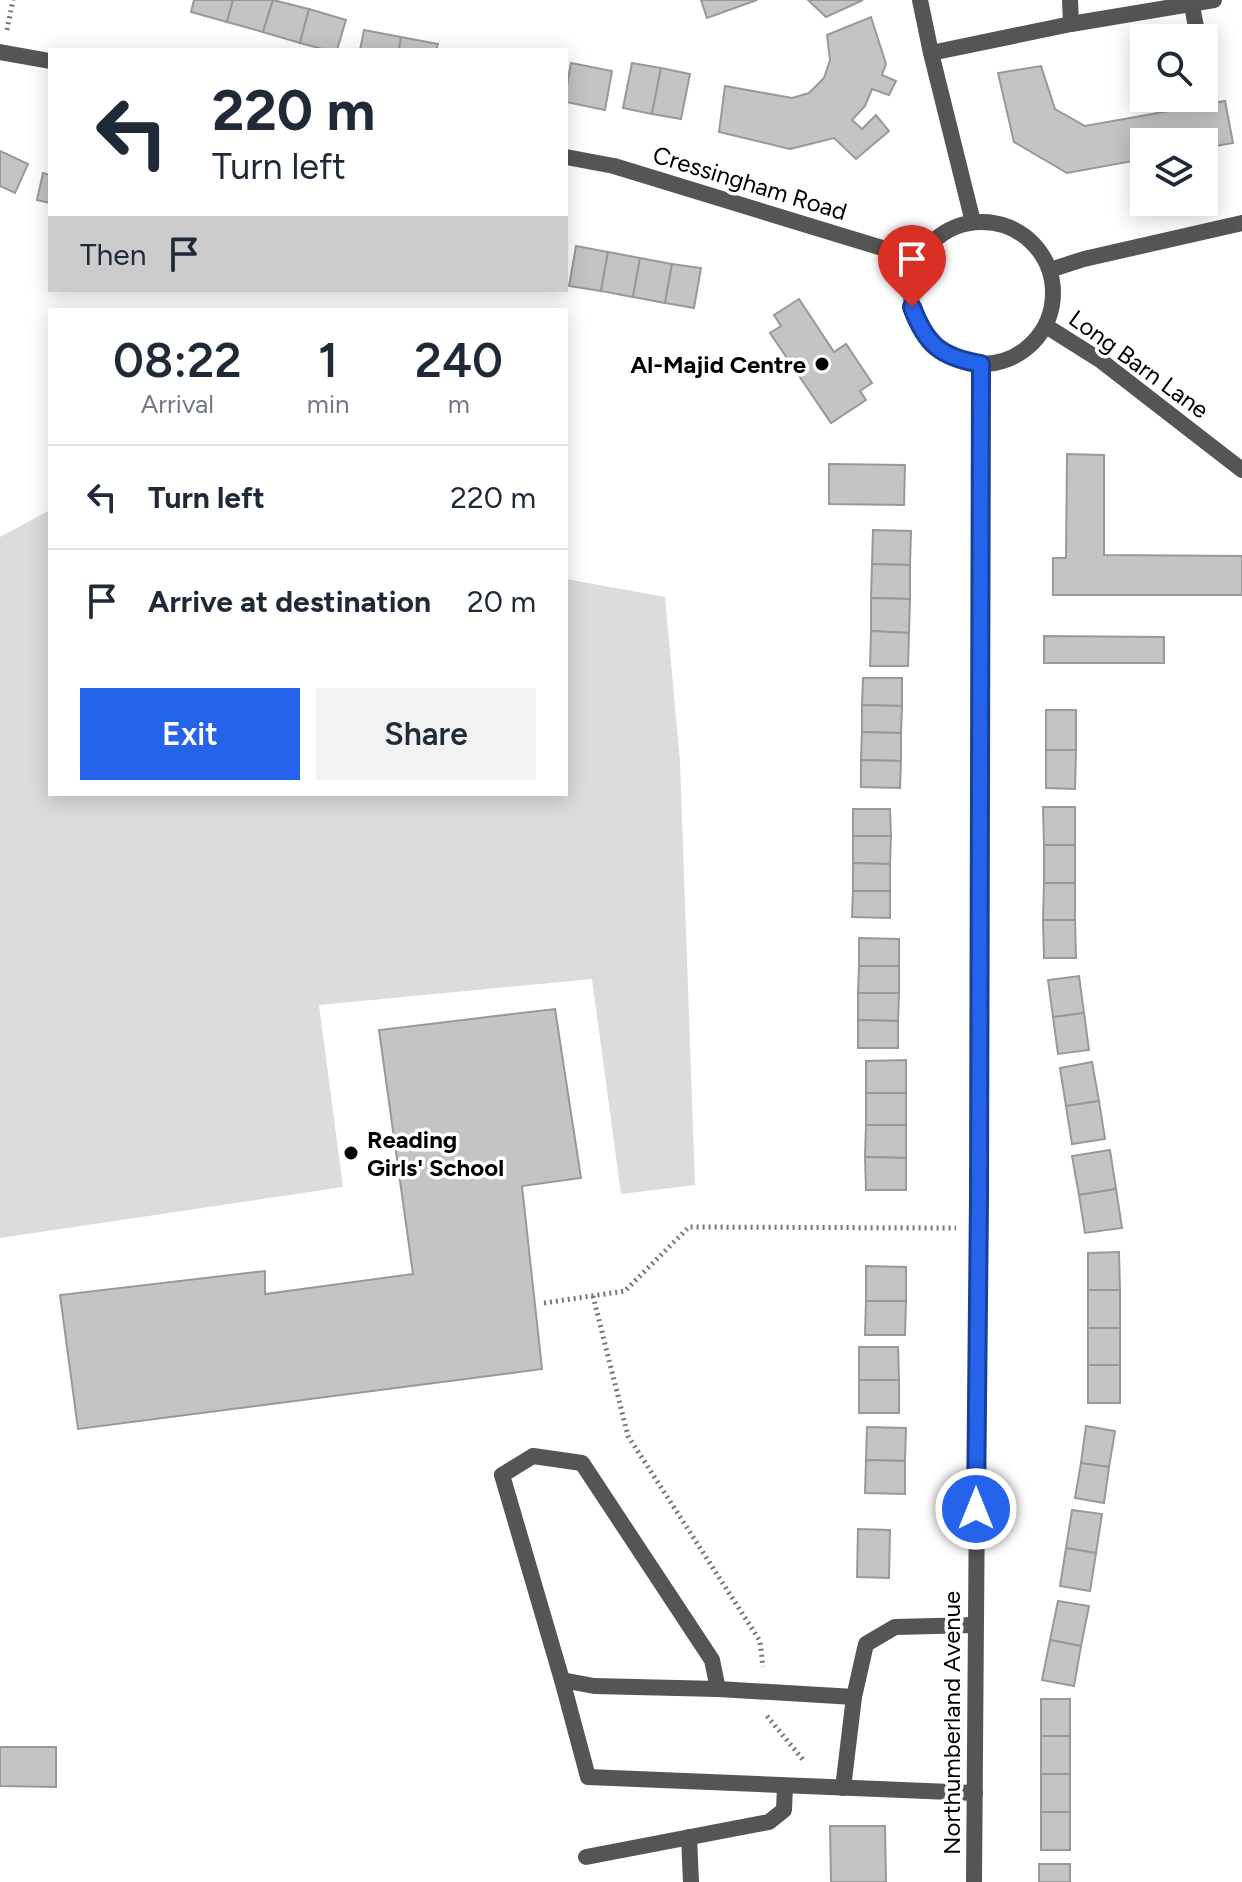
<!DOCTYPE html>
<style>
body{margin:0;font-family:Figtree,sans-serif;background:#f2f2f3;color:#1f2937;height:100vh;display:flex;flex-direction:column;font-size:30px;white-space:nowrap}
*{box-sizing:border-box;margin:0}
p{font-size:26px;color:#747a83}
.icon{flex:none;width:44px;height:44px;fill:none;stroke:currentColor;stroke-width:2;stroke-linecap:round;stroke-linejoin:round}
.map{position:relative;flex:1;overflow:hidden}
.drawer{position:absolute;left:48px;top:308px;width:520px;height:488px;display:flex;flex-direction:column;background:#fff;border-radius:0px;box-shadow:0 4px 20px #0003}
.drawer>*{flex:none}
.hud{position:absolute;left:48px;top:48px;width:520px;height:244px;border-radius:0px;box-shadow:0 4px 20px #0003;background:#fff;color:#1f2937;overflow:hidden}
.fabs{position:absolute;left:1130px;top:24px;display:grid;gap:16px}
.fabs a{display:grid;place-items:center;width:88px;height:88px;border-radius:0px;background:#fff;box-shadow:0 4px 20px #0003;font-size:40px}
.pin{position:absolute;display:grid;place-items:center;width:68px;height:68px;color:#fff;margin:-82px -34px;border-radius:50% 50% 50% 0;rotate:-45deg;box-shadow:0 0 8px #0007}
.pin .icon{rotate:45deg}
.me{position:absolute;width:88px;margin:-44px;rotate:0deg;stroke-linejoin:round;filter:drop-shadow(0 0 6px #0008)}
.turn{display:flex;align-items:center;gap:28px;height:168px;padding:0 32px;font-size:36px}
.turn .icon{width:104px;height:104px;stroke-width:2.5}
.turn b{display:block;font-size:56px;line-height:68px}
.then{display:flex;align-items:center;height:76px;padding:0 32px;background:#0003;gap:16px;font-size:30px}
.eta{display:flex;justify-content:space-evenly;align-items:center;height:136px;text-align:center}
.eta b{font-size:48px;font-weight:600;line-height:56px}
.primary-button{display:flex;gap:16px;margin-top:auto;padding:16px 32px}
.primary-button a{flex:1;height:92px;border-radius:0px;background:#2563eb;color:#fff;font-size:32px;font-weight:600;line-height:92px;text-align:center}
.primary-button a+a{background:#f2f2f3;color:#1f2937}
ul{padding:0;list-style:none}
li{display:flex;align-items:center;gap:24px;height:104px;padding:0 32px;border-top:2px solid #e0e1e3}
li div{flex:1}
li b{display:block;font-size:30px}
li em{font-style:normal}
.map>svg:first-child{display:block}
</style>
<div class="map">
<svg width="1242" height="1882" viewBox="0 0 1242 1882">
<rect width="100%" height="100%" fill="#fff"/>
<polygon fill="#dcdcdc" points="50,510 50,794 566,794 566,579 665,597 680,762 695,1185 621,1194 592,979 319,1005 343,1187 0,1238 0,537"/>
<g fill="#c4c4c4" stroke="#999" stroke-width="2">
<polygon points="194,0 233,0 227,22 191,12"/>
<polygon points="233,0 273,0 263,32 227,22"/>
<polygon points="273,0 309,9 300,43 263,32"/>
<polygon points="701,0 757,0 707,18"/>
<polygon points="808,0 863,0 826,17"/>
<polygon points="309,9 346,20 337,50 326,50 300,43"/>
<polygon points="871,17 886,64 882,75 896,81 889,95 872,89 865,106 852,120 862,129 876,115 889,131 856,159 834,138 790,149 719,132 725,86 792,98 809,93 824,78 830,60 827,35"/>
<polygon points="364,30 401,37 399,50 360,50"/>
<polygon points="401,37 438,44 436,50 399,50"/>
<polygon points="571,63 612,71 605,110 566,102 566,91"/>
<polygon points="632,63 661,68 652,114 623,108"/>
<polygon points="1041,66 1055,109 1085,126 1225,101 1233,143 1204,148 1204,142 1144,142 1144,159 1067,173 1014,142 998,73"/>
<polygon points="661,68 690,74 681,119 652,114"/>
<polygon points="0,151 28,164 15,193 0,186"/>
<polygon points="43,173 50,175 50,203 37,200"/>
<polygon points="576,246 608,252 601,291 569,286"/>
<polygon points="608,252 640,258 633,297 601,291"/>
<polygon points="640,258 672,264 665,303 633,297"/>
<polygon points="672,264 701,268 694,308 665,303"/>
<polygon points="799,299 834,352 846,344 872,383 860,391 866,400 831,423 770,333 781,326 774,315"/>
<polygon points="1067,454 1104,455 1104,555 1242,556 1242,595 1053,595 1053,558 1066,558"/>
<polygon points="829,464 905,465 904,505 829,504"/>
<polygon points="873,530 911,531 910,565 872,564"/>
<polygon points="872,564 910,565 910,599 871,598"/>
<polygon points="871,598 910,599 909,633 871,631"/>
<polygon points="871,631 909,633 908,666 870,666"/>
<polygon points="1044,636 1164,637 1164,663 1044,663"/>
<polygon points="863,678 902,678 902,706 862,705"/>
<polygon points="862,705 902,706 901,733 862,732"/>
<rect x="1046" y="710" width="30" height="40"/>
<polygon points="862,732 901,733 901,761 861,760"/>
<polygon points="1046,750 1076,750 1075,789 1046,788"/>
<polygon points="861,760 901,761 900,788 861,787"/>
<polygon points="1043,807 1075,807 1075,845 1044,845"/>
<polygon points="853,809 890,809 891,836 853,836"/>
<polygon points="853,836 891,836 890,864 853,863"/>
<rect x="1044" y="845" width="31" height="38"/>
<polygon points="853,863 890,864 890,891 853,891"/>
<polygon points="1044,883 1075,883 1075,920 1043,920"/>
<polygon points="853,891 890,891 890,918 852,917"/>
<polygon points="1043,920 1075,920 1076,958 1044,958"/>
<polygon points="859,938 899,939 899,966 859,966"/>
<polygon points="859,966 899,966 899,993 858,993"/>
<polygon points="1079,976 1084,1013 1053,1017 1048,980"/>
<polygon points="858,993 899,993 898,1021 858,1020"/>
<polygon points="555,1009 581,1178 522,1186 542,1369 78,1429 60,1295 265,1271 265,1294 413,1274 379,1030"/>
<polygon points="1084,1013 1089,1050 1058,1054 1053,1017"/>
<polygon points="858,1020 898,1021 898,1048 858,1048"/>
<polygon points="906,1060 906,1093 866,1093 866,1061"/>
<polygon points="1092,1062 1099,1101 1066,1106 1060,1068"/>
<rect x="866" y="1093" width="40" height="32"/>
<polygon points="1099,1101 1105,1139 1072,1144 1066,1106"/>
<polygon points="866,1125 906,1125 906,1158 865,1157"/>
<polygon points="1110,1150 1116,1189 1079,1195 1072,1156"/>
<polygon points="865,1157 906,1158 906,1190 866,1190"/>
<polygon points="1116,1189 1122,1228 1085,1233 1079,1195"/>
<polygon points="1119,1252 1120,1290 1088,1290 1088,1253"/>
<polygon points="866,1266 906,1267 906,1301 866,1301"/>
<rect x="1088" y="1290" width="32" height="38"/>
<polygon points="866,1301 906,1301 905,1335 865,1335"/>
<rect x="1088" y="1328" width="32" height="37"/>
<polygon points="859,1347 898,1347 899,1380 859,1380"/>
<rect x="1088" y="1365" width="32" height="38"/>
<rect x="859" y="1380" width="40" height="33"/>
<polygon points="1086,1426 1115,1431 1109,1467 1081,1463"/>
<polygon points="867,1427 906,1428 905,1461 866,1460"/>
<polygon points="866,1460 905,1461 905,1494 865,1493"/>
<polygon points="1081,1463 1109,1467 1104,1503 1075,1498"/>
<polygon points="1072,1510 1102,1514 1096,1553 1066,1548"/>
<polygon points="858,1529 890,1530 889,1578 857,1577"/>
<polygon points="1066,1548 1096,1553 1090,1591 1060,1586"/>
<polygon points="1058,1601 1089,1606 1081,1646 1050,1640"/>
<polygon points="1050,1640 1081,1646 1074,1686 1042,1680"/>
<rect x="1041" y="1699" width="29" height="37"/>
<rect x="1041" y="1736" width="29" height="38"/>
<polygon points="0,1747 56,1747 56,1787 0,1786"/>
<rect x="1041" y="1774" width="29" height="38"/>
<rect x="1041" y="1812" width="29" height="38"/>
<polygon points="830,1826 885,1826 886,1882 831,1882"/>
<rect x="1039" y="1864" width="31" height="18"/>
</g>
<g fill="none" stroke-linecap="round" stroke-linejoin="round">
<g stroke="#777" stroke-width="5" stroke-dasharray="2 4" stroke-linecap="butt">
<polyline points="7,30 13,0"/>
<polyline points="593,1296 628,1436 760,1641 763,1667"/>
<polyline points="544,1303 625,1291 689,1227 956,1228"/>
<polyline points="767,1716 804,1761"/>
</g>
<g stroke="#555" stroke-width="16">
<polyline points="562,1680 594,1686 718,1689"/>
<polyline points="854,1697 718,1689 712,1660 582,1463 533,1456 502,1475 562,1680 588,1777 975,1793"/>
<polyline points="843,1788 854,1697 866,1644 895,1627 975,1625"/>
<polyline points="689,1837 691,1882"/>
<polyline points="586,1857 769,1822 784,1810 785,1786"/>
</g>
<g stroke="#555" stroke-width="16">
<polyline points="1070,0 1071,24"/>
<polyline points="1191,0 1198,38"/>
<polyline points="931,53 1071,24 1214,0"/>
<polyline points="1204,67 1205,75"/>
<polyline points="1046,326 1100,360 1242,470"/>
</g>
<g stroke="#555" stroke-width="16">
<polyline points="920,0 931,53 973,222"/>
<polyline points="0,52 50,61"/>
<polyline points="566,157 614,166 918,259"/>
<circle cx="982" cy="293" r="71"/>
<polyline points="1050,270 1084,259 1242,223"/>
<polyline points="974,1882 979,1228 981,364"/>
</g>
</g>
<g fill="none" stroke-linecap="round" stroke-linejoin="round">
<defs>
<path id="route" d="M 912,307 C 926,345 941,357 981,364 L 979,1199 L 976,1509"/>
</defs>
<use href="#route" stroke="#184099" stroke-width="20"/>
<use href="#route" stroke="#2563eb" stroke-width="14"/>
</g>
<g fill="#000" stroke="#fff" stroke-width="3">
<circle cx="822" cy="364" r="8"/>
<circle cx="351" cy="1153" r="8"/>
</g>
<g text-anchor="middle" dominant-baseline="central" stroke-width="7" stroke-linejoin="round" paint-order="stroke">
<g font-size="24" fill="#000" stroke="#fff">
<text transform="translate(750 183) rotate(17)">Cressingham Road</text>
<text transform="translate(1139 364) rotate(36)">Long Barn Lane</text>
<text transform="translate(951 1723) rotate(-90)">Northumberland Avenue</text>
</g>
<g font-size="24" font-weight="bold" fill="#000" stroke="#fff" text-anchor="end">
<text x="806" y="364">Al-Majid Centre</text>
<text x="367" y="1139" text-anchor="start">Reading<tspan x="367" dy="28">Girls' School</tspan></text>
</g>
</g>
</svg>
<div class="fabs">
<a><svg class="icon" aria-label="search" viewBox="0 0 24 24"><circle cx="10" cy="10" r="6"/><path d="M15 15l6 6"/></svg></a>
<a><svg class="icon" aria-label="layers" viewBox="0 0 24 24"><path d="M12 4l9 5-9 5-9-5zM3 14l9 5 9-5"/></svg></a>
</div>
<div class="pin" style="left:912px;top:307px;background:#d93025"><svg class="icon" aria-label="arrive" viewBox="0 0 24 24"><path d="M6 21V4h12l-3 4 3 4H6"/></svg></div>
<svg class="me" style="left:976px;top:1509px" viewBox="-20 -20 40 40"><circle r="17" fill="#2563eb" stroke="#fff" stroke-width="3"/><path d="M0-11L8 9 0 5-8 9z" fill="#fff"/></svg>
<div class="hud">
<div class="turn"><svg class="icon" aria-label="left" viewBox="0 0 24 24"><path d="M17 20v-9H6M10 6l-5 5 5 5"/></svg><div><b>220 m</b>Turn left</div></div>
<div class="then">Then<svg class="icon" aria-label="arrive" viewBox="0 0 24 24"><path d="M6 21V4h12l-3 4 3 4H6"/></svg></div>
</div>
<section class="drawer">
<div class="eta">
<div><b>08:22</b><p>Arrival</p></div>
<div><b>1</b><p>min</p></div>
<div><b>240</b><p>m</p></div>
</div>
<ul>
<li><svg class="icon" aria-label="left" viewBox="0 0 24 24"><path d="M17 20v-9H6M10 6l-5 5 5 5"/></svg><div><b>Turn left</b></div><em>220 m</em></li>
<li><svg class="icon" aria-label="arrive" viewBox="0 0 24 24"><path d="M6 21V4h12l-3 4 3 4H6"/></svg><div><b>Arrive at destination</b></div><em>20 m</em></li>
</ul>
<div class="primary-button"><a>Exit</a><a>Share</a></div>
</section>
</div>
